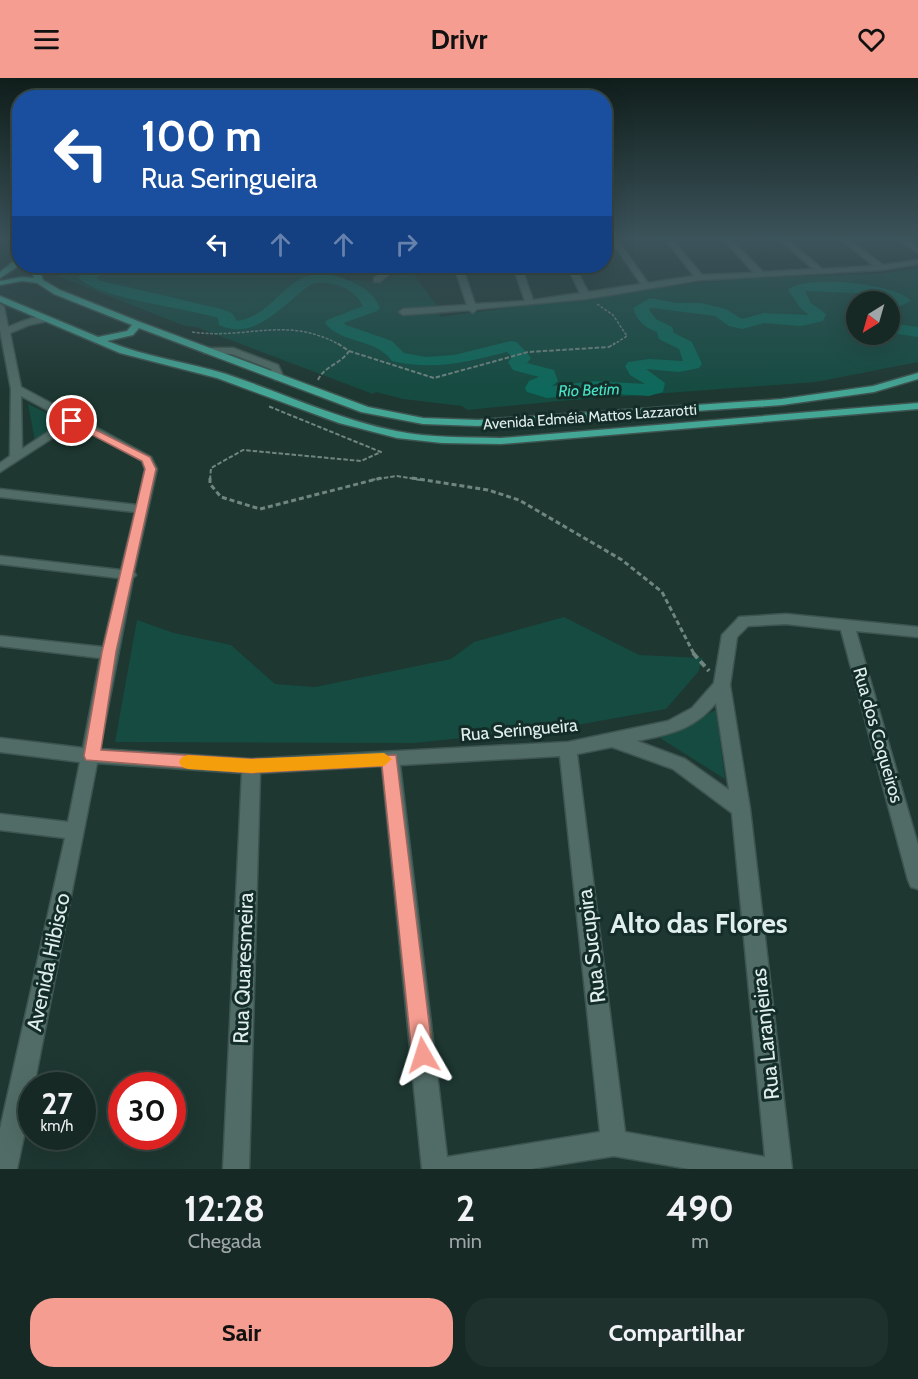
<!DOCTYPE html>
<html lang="pt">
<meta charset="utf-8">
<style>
body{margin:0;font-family:Cabin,sans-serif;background:#1f312d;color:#f1f3f6;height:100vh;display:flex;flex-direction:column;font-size:22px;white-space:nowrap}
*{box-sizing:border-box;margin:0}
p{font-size:20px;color:#9ea6a7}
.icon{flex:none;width:33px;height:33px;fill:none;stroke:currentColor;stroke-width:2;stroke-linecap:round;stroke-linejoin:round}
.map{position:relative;height:1091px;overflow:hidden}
.details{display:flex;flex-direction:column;background:#162925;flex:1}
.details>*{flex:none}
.hud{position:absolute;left:12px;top:12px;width:600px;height:183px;border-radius:24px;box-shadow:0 6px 24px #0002,0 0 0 2px #354542;background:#1a4fa0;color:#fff;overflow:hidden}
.needle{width:39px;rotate:217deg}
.tools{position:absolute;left:846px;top:213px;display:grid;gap:12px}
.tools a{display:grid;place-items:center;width:54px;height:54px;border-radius:50%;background:#162925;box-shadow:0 6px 24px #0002,0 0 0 2px #354542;font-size:30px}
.speed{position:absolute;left:18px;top:994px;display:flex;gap:12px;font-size:30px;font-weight:700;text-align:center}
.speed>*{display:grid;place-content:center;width:78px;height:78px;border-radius:50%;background:#162925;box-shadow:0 6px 24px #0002,0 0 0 2px #354542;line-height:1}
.speed small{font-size:15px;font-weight:400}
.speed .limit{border:9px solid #d22;background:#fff;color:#111}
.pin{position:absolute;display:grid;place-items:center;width:51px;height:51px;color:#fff;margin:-26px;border:3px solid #fff;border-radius:50%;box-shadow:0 2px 6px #0007}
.me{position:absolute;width:66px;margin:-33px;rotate:354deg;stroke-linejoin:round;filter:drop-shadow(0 0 4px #0008)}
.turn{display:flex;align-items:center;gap:21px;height:126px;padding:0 30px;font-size:27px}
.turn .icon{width:78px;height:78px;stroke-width:2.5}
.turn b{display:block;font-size:42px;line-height:51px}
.lanes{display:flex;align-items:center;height:57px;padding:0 30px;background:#0003;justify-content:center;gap:30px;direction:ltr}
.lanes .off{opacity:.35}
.eta{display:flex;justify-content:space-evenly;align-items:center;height:102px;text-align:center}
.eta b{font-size:36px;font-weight:700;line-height:42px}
.action{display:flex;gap:12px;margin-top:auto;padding:12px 30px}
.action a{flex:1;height:69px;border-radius:24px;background:#f59d90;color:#111;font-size:24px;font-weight:700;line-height:69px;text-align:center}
.action a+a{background:#1f312d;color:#f1f3f6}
header{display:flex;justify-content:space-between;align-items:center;height:78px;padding:0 30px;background:#f59d90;color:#111;font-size:27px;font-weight:700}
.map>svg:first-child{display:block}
</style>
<header><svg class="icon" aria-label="menu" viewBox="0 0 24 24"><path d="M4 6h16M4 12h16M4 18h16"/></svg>Drivr<svg class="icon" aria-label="heart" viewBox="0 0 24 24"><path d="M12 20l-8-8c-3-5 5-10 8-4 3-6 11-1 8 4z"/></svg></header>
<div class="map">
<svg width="918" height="1091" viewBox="0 0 918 1091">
<rect width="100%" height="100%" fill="#1e3731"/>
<g fill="#154b41" fill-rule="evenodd">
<path d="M 52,188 L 300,188 L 290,195 L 333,201 L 383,204 L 408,188 L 438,229 L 440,239 L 697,205 L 749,200 L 880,196 L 918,190 L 918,284 L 816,304 L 560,323 L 467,332 L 462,328 L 403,321 L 376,314 L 373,316 L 196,249 L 185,248 L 60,199 ZM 856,224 L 890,224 L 890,256 L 856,256 Z"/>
<polygon points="28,326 65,344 35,363"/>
<polygon points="564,539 639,577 703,580 698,594 666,631 566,649 414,665 115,664 137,542 174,555 231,567 275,606 315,609 451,581 474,564"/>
<polygon points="716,632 725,701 660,660"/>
</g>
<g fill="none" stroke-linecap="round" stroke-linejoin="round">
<g fill="#0d695b" fill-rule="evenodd">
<path d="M 99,188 L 116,188 L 96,200 L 102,203 L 221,231 L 232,235 L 237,243 C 283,236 288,175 350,203 C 364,209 374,216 380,230 L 377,233 L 344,245 L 346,247 L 392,263 L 404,275 L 426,279 L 454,277 L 511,263 L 517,264 L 531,280 L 527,285 L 554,292 L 558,303 L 552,308 L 595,303 L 645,306 L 630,297 L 625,288 L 628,284 L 649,281 L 683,283 L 679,271 L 659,261 L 657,254 C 645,250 637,243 633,230 L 650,220 L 676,225 L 701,225 L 726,231 L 742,241 L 764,235 L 809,237 L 801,231 L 788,212 C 801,196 898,205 911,223 L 890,233 L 888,224 L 892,222 L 879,216 L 805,213 L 811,225 L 826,236 L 823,243 L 801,248 L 764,245 L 742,251 L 729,248 L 715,238 L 652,230 L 649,232 L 656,241 L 672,249 L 674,255 L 692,264 L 702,286 L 699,290 L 679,294 L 646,291 L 665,305 L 663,314 L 649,318 L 595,315 L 547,320 L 527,314 L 525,310 L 529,303 L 539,299 L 513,292 L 508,284 L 512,279 L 507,274 C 467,284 433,293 392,283 C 375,259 342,267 325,245 L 327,242 L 363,228 C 355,210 328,200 310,207 C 283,226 256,264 219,247 L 218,240 C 187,230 95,220 78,199 Z"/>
<polygon points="890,245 918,249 918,259 890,255"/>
</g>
<defs>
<g id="minor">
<polygon points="610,161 617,161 648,205 694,198 665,161 672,161 702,197 754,195 723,161 731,161 763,194 813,191 779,161 787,161 822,191 874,188 840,161 848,161 883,187 918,182 918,186 881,192 700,202 586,221 477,231 473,235 469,232 403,237 399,234 403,231 467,227 454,188 462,188 475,226 525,223 513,188 521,188 533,222 580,215 567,188 575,188 588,214 641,206"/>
<polygon points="898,161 906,161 918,170 918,175"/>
<polygon points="391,188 399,188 380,204 374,204 374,200"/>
<path d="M 0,226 L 4,229 L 8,249 C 21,244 40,234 52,242 L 29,247 L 10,255 L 21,309 L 151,379 L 157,391 L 134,494 L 136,497 L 133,500 L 100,671 L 251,681 L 568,664 L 668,643 L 692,630 L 714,605 L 722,557 L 739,539 L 786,536 L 918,549 L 918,559 L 856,553 L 918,767 L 918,811 L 911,809 L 908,802 L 841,552 L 786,546 L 748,548 L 737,559 L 730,607 L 750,731 L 792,1091 L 689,1091 L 614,1078 L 531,1091 L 422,1091 L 382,688 L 260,695 L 249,1091 L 223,1091 L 242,695 L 97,685 L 34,1008 L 32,1008 L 32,1020 L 17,1091 L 0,1091 L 0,1051 L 65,760 L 0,752 L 0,736 L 68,744 L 80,684 L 0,674 L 0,660 L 83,670 L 100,580 L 0,568 L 0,558 L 103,569 L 119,500 L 0,486 L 0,478 L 121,492 L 135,434 L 0,419 L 0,411 L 137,427 L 145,391 L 142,383 L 74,346 L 0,394 L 0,385 L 10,378 L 11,311 L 0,252 ZM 21,318 L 66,342 L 22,371 ZM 716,625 L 729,712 L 685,681 L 637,663 C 670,656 694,652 716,625 ZM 612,669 L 673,691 L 732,735 L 765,1079 L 625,1054 L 577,676 ZM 560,678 L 600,1054 L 447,1079 L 400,687 Z"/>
<polygon points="207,270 233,270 278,287 284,300 275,302 271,291 232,276 204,275 204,271"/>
</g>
<g id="major">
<polygon points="12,161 20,161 20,187 0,200 0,194 13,184"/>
<path d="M 30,188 L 38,188 L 43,202 L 60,212 L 140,244 L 368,329 L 423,340 L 478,342 L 782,321 L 873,308 L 918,295 L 918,301 L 874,314 L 782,327 L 478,348 L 423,346 L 361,334 L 139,250 L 133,257 L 107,263 C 145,279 187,284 226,296 C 283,315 337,341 396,353 C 430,360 466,359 501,360 L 918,325 L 918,331 L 501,366 L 442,365 L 397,360 L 339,345 L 217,300 L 120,275 L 0,224 L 0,218 L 98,259 L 127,253 L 132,247 L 54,216 L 37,205 L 22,203 L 0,207 L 0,203 L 22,199 L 34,200 Z"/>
</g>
</defs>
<use href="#minor" stroke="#3e5450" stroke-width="3"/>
<use href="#major" stroke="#3e5450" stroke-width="3"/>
<g stroke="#708580" stroke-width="1.5" stroke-dasharray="3 1.5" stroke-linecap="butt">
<polyline points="597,226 613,237 627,258 613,267"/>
<path d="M 192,254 C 248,262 286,237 340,267"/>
</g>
<g stroke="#708580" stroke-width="2" stroke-dasharray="4.5 2" stroke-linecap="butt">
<polyline points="349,273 434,300 528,274 609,269 615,265"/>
<path d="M 318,302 C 324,288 341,286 349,273 L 337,265"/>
<polyline points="210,402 211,390 243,372 361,383 381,374 268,328"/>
<polyline points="371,402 397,398 421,402"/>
</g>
<g stroke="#708580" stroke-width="3" stroke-dasharray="5 3" stroke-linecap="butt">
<polyline points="210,400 210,406 221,419 260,431 381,400"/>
<polyline points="412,400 488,412 519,422 622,482 662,514 694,576"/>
</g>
<polyline stroke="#708580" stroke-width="4" stroke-dasharray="7 4" stroke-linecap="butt" points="693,575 709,593"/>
<use href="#minor" fill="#516c66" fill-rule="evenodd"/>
<use href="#major" fill="#44a695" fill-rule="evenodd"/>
</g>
<linearGradient id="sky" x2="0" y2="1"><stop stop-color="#101e1b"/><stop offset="0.51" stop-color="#3b535a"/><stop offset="1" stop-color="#3b535a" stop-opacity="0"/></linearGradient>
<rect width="918" height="314" fill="url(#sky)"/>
<polygon fill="#f59d90" stroke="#9f665e" stroke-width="1.5" points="72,340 150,379 156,391 116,574 101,672 251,681 396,677 433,977 430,985 423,988 415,985 412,977 382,688 251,695 86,682 84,678 102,574 145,391 142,383 69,345 67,343"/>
<polygon fill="#f59e0b" points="384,675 392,681 384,688 251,695 188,691 182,689 179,684 182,679 188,677 251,681"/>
<g text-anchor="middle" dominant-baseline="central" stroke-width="6" stroke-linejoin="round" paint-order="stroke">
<g font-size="15" fill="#e0efeb" stroke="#142d28">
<text transform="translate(590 339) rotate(-4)">Avenida Edméia Mattos Lazzarotti</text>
</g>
<g font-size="16" font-style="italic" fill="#48e2c7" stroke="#142d28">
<text transform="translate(589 312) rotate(-2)">Rio Betim</text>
</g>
<g font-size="18" fill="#e0efeb" stroke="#142d28">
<text transform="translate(519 652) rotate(-5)">Rua Seringueira</text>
<text transform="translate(878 657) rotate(74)">Rua dos Coqueiros</text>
</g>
<g font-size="21" fill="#e0efeb" stroke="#142d28">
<text transform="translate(591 868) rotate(-97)">Rua Sucupira</text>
<text transform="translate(48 884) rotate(-78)">Avenida Hibisco</text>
<text transform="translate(243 890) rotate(-88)">Rua Quaresmeira</text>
<text transform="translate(765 956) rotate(-96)">Rua Laranjeiras</text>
</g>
<g font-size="28" font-weight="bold" fill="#e0efeb" stroke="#142d28">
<text x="699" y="845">Alto das Flores</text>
</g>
</g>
</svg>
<div class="tools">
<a><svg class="needle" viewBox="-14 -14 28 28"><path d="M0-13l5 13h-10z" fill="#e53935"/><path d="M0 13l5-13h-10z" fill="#9ea6a7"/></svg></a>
</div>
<div class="speed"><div>27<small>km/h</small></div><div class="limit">30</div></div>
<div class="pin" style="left:72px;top:343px;background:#d93025"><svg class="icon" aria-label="arrive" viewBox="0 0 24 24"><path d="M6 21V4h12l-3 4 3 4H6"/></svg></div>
<svg class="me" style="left:423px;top:977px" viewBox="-20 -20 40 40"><path d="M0-17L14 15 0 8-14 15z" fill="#f59d90" stroke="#fff" stroke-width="4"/></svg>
<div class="hud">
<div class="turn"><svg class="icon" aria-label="left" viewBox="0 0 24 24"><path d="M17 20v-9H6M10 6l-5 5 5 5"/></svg><div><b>100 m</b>Rua Seringueira</div></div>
<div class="lanes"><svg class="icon" aria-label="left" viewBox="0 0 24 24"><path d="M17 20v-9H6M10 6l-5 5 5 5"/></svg><svg class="icon off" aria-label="ahead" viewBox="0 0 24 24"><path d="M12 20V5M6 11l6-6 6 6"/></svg><svg class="icon off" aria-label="ahead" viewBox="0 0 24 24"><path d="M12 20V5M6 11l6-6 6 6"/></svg><svg class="icon off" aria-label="right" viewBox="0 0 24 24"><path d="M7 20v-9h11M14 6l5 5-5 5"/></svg></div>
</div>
</div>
<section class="details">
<div class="eta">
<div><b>12:28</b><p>Chegada</p></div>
<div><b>2</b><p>min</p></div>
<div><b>490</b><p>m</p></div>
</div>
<div class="action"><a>Sair</a><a>Compartilhar</a></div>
</section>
